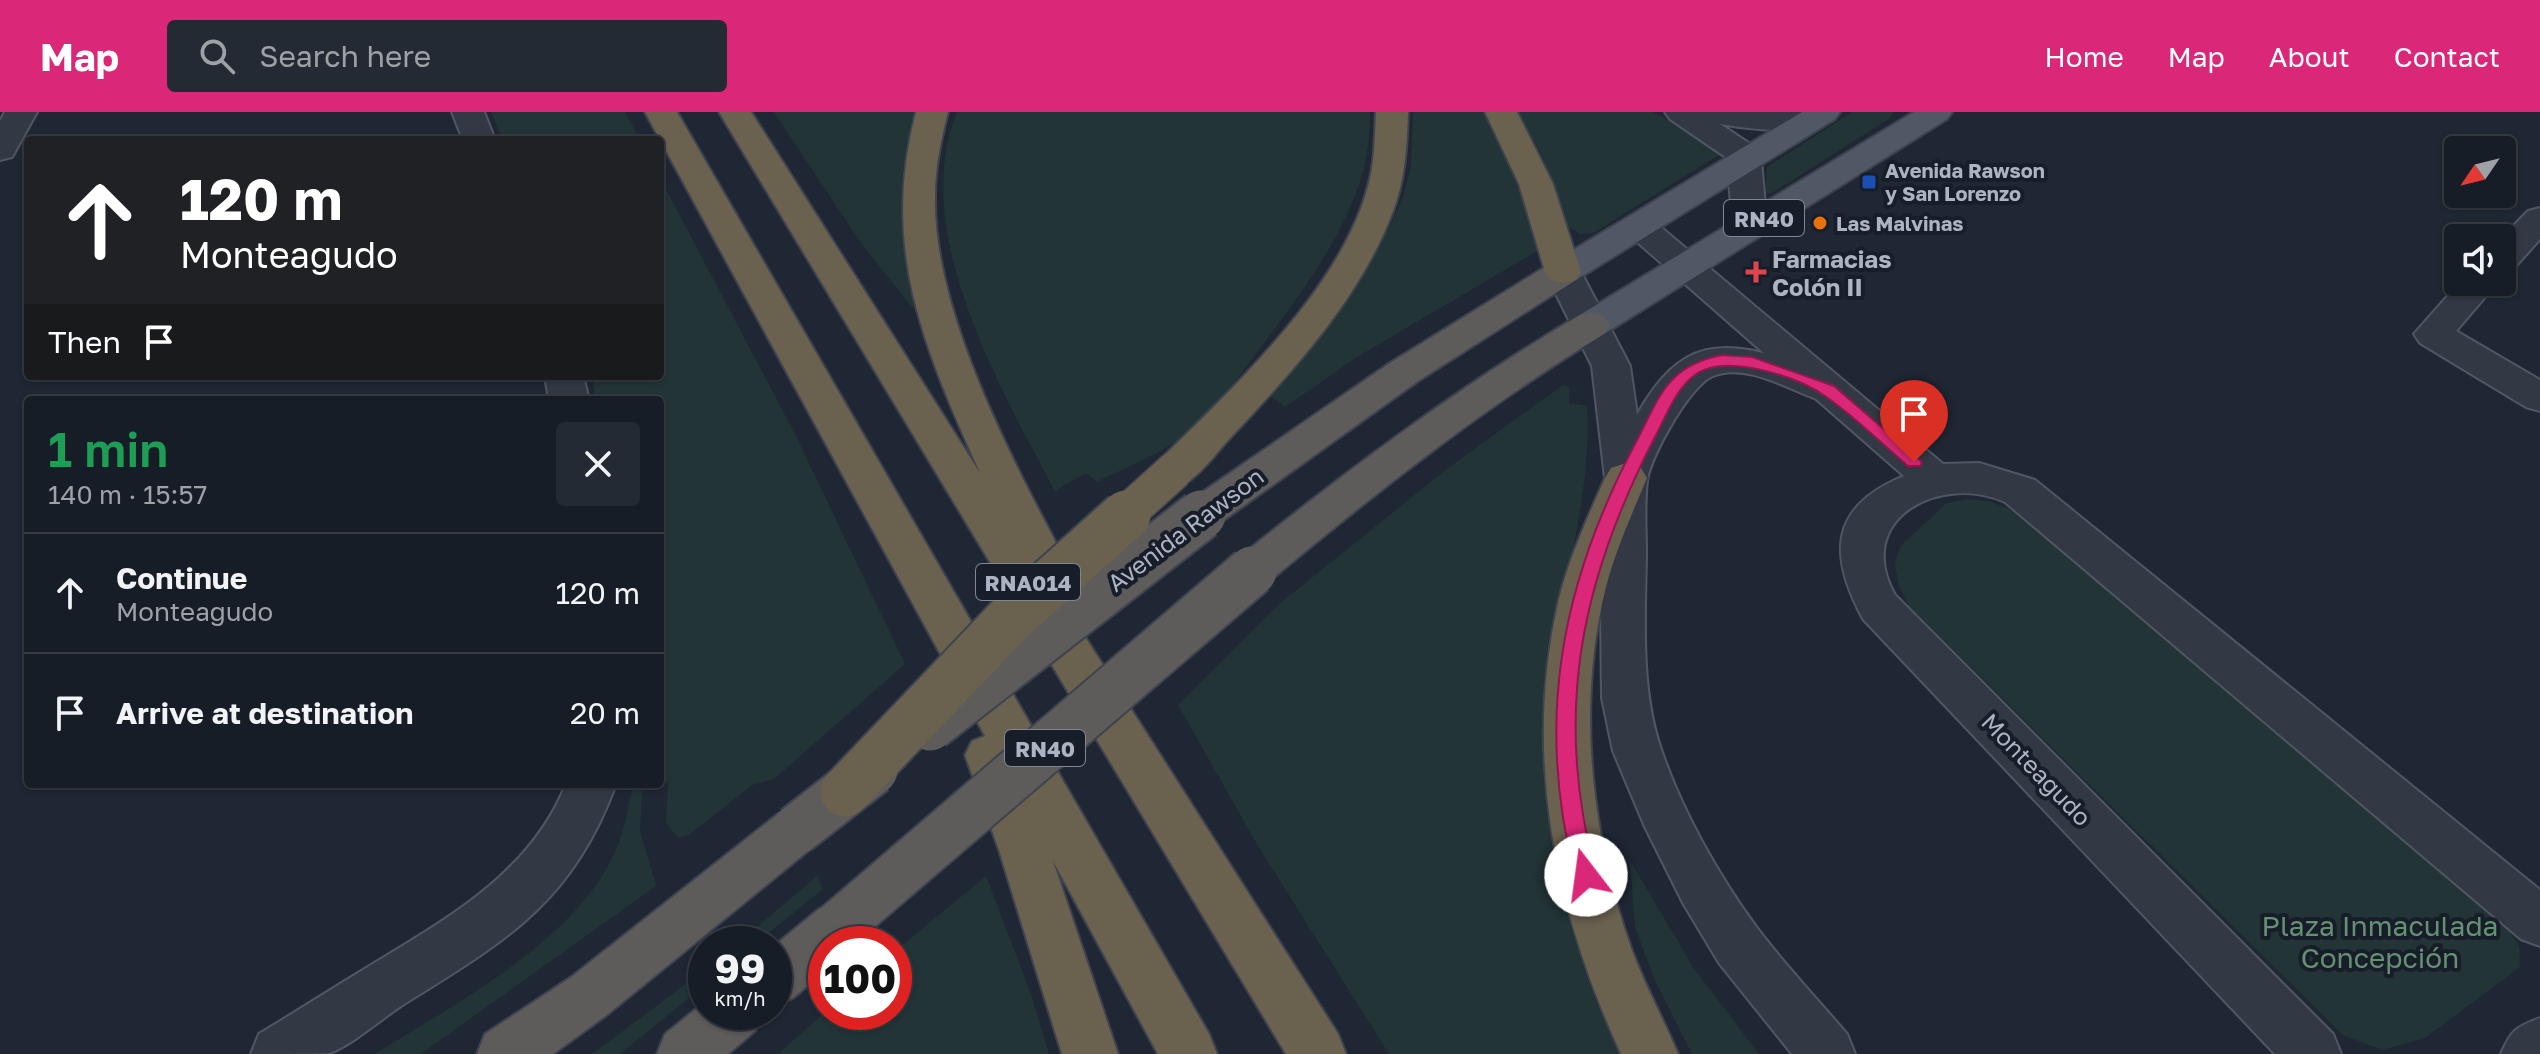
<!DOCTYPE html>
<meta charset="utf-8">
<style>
body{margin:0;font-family:"Golos Text",sans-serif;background:#242a33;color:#f1f3f6;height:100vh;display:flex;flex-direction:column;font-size:30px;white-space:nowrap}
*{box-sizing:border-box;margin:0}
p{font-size:26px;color:#9ea2a7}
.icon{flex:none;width:44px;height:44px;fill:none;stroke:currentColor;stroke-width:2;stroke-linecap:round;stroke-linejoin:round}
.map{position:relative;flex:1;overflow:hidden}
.side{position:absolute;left:24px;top:284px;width:640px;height:392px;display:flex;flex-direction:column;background:#171d27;border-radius:8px;box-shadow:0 2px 6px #0004,0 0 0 2px #363b44}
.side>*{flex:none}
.hud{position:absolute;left:24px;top:24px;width:640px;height:244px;border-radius:8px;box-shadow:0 2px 6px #0004,0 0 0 2px #363b44;background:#202124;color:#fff;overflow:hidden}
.needle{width:52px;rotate:235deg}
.tools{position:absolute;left:2444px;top:24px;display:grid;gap:16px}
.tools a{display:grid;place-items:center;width:72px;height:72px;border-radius:8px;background:#171d27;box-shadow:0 2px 6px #0004,0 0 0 2px #363b44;font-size:40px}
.speed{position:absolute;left:688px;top:814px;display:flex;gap:16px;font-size:40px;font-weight:700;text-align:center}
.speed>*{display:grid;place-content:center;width:104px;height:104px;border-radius:50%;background:#171d27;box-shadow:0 2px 6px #0004,0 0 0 2px #363b44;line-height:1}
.speed small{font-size:20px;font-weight:400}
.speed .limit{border:12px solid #d22;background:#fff;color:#111}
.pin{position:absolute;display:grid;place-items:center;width:68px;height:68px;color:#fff;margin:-82px -34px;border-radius:50% 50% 50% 0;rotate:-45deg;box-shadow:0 0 8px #0007}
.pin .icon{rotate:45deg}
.me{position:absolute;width:88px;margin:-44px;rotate:345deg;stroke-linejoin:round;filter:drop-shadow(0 0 6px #0008)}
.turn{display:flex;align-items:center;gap:28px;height:168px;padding:0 24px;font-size:36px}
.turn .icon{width:104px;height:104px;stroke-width:2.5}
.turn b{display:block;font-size:56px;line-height:68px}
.then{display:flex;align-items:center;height:76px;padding:0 24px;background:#0003;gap:16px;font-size:30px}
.round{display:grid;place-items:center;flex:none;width:84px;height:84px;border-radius:8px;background:#242a33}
.head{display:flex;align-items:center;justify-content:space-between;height:136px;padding:0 24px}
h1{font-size:48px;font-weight:600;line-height:60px;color:#1e9e55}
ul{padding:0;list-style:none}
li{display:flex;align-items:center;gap:24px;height:120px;padding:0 24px;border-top:2px solid #363b44}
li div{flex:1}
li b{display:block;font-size:30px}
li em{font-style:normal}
header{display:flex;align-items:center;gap:48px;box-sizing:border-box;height:112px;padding:0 40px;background:#db2777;color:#fff}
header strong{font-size:38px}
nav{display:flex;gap:44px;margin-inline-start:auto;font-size:28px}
.search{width:560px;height:72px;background:#242a33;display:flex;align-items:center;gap:20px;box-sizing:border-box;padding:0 28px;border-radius:8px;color:#9ea2a7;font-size:30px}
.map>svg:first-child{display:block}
</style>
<header>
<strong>Map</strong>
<div class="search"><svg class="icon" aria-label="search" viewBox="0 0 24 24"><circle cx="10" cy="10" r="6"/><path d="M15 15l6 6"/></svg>Search here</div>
<nav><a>Home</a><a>Map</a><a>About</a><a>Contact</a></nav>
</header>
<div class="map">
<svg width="2540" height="942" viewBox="0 0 2540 942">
<rect width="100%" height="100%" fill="#1f2734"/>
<g fill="#223436">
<polygon points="491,0 625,0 640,28 503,28"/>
<path d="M 774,0 L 919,0 C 890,62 903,132 916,196 L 912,195 L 861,131 Z"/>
<path d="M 957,0 L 1370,0 C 1370,26 1367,53 1357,78 C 1335,138 1293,192 1255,243 C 1236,268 1217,297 1193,317 C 1166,340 1128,354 1097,370 L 1086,361 L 1055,379 C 1001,277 908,118 957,0 Z"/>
<path d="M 1413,0 L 1486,0 C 1510,43 1526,90 1537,139 L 1357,245 L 1285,295 L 1270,283 L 1339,197 L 1388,117 L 1403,85 L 1411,53 Z"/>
<polygon points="1518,0 1653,0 1718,35 1722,41 1593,121 1580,122 1567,114 1542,43"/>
<polygon points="1852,0 1893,0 1890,6 1772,81 1765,81 1767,55"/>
<polygon points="660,66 795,322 905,552 774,667 752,673 689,723 678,726 666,711 668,672 660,665 660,288 596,288 592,264 660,264"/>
<path d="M 1563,273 L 1569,275 L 1569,291 L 1587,294 C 1592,381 1565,463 1550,546 C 1526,679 1563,822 1619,942 L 1389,942 L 1258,734 L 1178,593 L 1278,493 L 1448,356 Z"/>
<polygon points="1969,387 1992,390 2011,398 2505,813 2519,834 2520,855 2425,926 2382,938 2343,923 1909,494 1898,472 1895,451 1900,435 1946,391"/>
<path d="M 632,678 L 642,679 L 640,719 L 656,774 L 425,939 L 420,942 L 375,942 C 453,893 562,836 608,754 C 622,731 626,704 632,678 Z"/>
<polygon points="1630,749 1695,858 1759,942 1692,942 1654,866 1635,815"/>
<polygon points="817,764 823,777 755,832 737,832"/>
<polygon points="986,764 1031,882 1049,942 778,942 826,899 894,900 894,840"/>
<polygon points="706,857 706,872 620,942 592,942"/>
</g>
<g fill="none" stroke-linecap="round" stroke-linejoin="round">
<defs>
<g id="minor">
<polygon points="2540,96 2540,127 2515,155 2502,158 2502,126 2528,99"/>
<path d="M 1639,104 L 1651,107 L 1943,352 L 1979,351 L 2035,368 L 2540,778 L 2540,834 L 2521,827 L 2005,390 C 1941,361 1852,406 1895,483 L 2333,922 L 2341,942 L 2275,942 L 1863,507 C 1829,444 1828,395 1904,364 L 1627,121 L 1622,114 L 1627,107 Z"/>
<polygon points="2460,170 2498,170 2456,219 2540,268 2540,299 2526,295 2420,231 2414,222"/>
<path d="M 2540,906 L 2540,942 L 2501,942 C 2511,918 2516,915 2540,906 Z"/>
</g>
<g id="tertiary">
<polygon points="5,0 37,0 12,45 0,48 0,9"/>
<polygon points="452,0 484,0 495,28 463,28"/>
<path d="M 1665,0 L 1825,0 L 1829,6 L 1824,13 C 1791,21 1754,18 1720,12 L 1753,34 L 1761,49 L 1767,115 L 1762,122 L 1750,125 L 1738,122 L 1733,115 L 1727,46 L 1670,7 Z"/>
<path d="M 1563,149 L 1576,152 L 1581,160 L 1630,254 L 1637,303 C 1680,226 1721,225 1800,252 C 1817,258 1839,263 1848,278 L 1843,287 L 1829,291 C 1795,282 1749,249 1713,264 C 1690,273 1650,345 1647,369 C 1644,392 1646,418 1646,442 C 1645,506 1640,579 1662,640 C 1683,701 1719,764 1757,816 C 1785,853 1817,887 1847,922 L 1855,942 L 1792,942 L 1719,851 L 1683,791 L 1645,715 L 1613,639 L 1602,586 L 1601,499 L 1605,366 L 1592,254 L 1545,160 L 1550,152 Z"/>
<polygon points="545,264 583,264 589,288 549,288"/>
<path d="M 566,672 L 616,672 C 571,793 505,829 401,894 C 380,908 353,932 330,941 C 317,942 268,942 251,942 L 259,922 C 294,901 328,879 363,858 C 443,809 530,763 566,672 Z"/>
</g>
<g id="primary">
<polygon points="1802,0 1840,0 1835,7 1576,168 1563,171 1550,168 1545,160 1550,152"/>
<polygon points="1914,0 1952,0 1947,7 1604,222 1591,225 1578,222 1572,213 1578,204"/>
</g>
<g id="trunk">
<polygon points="1563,149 1576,152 1581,160 1576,168 1418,269 1221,410 1206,414 1191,410 1185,399 1191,388 1390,251 1550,152"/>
<path d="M 1591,201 L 1604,204 L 1610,213 L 1604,222 C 1484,295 1375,381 1267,471 L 1252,476 L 1237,471 L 1230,459 L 1237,447 C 1346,359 1457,276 1578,204 Z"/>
<polygon points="796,696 814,702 821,718 814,734 608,902 553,942 477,942 485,922 570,866 778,702"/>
<polygon points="838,790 857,797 864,814 857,831 826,832 826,858 793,886 774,894 774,834 819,797"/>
<polygon points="706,889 706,900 763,900 755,919 728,942 657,942 665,922"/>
</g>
<g id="motorway">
<polygon points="645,0 677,0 1209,922 1217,942 1158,942 1053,749 1118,942 1062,942 999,738 965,643 972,629 985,624"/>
<path d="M 719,0 L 751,0 L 980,361 C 925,237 880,138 916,0 L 948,0 C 941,28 935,55 935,85 C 933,199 1011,346 1064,446 L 1057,458 L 1045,462 L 1338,922 L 1346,942 L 1286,942 Z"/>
<path d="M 1376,0 L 1408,0 C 1407,35 1405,69 1392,102 C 1359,187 1294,258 1232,324 C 1219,337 1205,358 1190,368 C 1180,374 1170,371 1160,368 L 1154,358 L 1160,348 C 1237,271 1359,161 1373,49 C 1375,33 1375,16 1376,0 Z"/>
<polygon points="1485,0 1517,0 1553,72 1581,160 1576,168 1563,171 1550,168 1545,160 1519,72"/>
<path d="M 1626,351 L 1641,356 L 1647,366 C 1632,402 1616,437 1606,475 C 1576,592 1591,723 1631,836 C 1644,872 1663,906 1678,942 L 1621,942 C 1556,800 1523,646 1558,491 C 1568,448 1587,407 1605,366 L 1611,356 Z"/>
</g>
</defs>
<use href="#minor" stroke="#505663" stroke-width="4"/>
<use href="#tertiary" stroke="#505663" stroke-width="4"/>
<use href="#primary" stroke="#3c424e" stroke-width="4"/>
<use href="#trunk" stroke="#3d434f" stroke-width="4"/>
<use href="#motorway" stroke="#3d434f" stroke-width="4"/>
<use href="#minor" fill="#323945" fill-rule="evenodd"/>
<use href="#tertiary" fill="#323945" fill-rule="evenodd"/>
<use href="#primary" fill="#505865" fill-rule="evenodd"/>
<use href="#trunk" fill="#5e5c5a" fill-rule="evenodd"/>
<use href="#motorway" fill="#6b614f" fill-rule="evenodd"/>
<defs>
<polyline id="trunk-bridge-far1" points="1199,405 1206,399"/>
<g id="trunk-bridge">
<polyline points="930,614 1201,403"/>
<polyline points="796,718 873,658"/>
<polyline points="838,814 1252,459"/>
</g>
<polyline id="motorway-bridge-far1" points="1123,405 1175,358"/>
<polyline id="motorway-bridge" points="845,680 1010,507 1126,403"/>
</defs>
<use href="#trunk-bridge-far1" stroke="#3d434f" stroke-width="40" stroke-linecap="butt"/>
<use href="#trunk-bridge" stroke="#3d434f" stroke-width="53" stroke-linecap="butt"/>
<use href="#motorway-bridge-far1" stroke="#3d434f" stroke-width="40" stroke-linecap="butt"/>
<use href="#motorway-bridge" stroke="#3d434f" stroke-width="53" stroke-linecap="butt"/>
<use href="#trunk-bridge-far1" stroke="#5e5c5a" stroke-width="37"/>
<use href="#trunk-bridge" stroke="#5e5c5a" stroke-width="49"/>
<use href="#motorway-bridge-far1" stroke="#6b614f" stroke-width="37"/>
<use href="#motorway-bridge" stroke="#6b614f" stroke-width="49"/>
</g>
<path fill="#db2777" stroke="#8e194d" stroke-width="2" d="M 1722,243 L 1752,245 L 1834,274 L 1922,350 L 1920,354 L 1908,354 C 1881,331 1854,304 1825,284 C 1798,265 1741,248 1710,256 C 1680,263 1668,301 1655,325 C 1580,470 1553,603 1596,763 L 1593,770 L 1586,773 L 1578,770 L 1575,763 C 1535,609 1561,473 1634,334 C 1659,287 1665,254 1722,243 Z"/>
<rect fill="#1a4fb4" stroke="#181e29" stroke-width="3" x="1861" y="62" width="16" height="16" rx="4"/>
<circle fill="#e8710a" stroke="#181e29" stroke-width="3" cx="1820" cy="111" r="8"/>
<path fill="#e0444e" stroke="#181e29" stroke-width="3" d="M1752 148h8v8h8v8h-8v8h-8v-8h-8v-8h8z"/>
<g text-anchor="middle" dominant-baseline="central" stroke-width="8" stroke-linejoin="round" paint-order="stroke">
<g font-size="20" font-weight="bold" fill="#acb3c2" stroke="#181e29" text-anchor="start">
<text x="1885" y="58">Avenida Rawson<tspan x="1885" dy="23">y San Lorenzo</tspan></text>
<text x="1836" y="111">Las Malvinas</text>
</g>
<g fill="#181e29" stroke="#808694" stroke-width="2">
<rect x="1724" y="88" width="80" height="36" rx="6"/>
<rect x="976" y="452" width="104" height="36" rx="6"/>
<rect x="1005" y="618" width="80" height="36" rx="6"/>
</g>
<g font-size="22" font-weight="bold" fill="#acb3c2">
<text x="1764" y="106">RN40</text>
<text x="1028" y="470">RNA014</text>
<text x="1045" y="636">RN40</text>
</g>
<g font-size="24" font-weight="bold" fill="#acb3c2" stroke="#181e29" text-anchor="start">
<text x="1772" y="146">Farmacias<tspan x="1772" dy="28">Colón II</tspan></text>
</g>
<g font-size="24" fill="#acb3c2" stroke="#181e29">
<text transform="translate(1185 417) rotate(-37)">Avenida Rawson</text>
<text transform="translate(2037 657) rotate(46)">Monteagudo</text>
</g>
<g font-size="28" fill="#649171" stroke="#181e29">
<text x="2380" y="813">Plaza Inmaculada<tspan x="2380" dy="32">Concepción</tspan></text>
</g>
</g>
</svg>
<div class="tools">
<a><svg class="needle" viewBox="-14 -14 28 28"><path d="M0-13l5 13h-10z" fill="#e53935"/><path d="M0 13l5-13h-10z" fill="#9ea2a7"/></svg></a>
<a><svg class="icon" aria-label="sound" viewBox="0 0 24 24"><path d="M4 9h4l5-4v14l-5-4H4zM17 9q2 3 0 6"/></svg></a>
</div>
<div class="speed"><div>99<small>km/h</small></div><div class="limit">100</div></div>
<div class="pin" style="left:1914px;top:350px;background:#d93025"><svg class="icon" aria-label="arrive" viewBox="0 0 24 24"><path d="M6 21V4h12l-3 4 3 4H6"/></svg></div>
<svg class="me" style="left:1586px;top:763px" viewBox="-20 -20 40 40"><circle r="19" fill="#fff"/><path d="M0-13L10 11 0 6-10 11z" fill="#db2777"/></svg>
<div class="hud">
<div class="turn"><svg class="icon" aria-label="ahead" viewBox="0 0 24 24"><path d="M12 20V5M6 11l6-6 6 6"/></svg><div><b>120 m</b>Monteagudo</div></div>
<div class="then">Then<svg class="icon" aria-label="arrive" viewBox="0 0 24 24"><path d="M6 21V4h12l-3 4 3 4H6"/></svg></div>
</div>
<section class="side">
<div class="head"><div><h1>1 min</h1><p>140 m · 15:57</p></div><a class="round"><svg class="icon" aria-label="close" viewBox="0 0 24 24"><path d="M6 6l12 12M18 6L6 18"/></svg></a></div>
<ul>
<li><svg class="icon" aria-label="ahead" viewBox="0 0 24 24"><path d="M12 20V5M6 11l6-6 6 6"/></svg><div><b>Continue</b><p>Monteagudo</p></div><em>120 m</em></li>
<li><svg class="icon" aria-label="arrive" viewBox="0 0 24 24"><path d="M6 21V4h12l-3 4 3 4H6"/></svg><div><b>Arrive at destination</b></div><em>20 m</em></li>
</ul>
</section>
</div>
